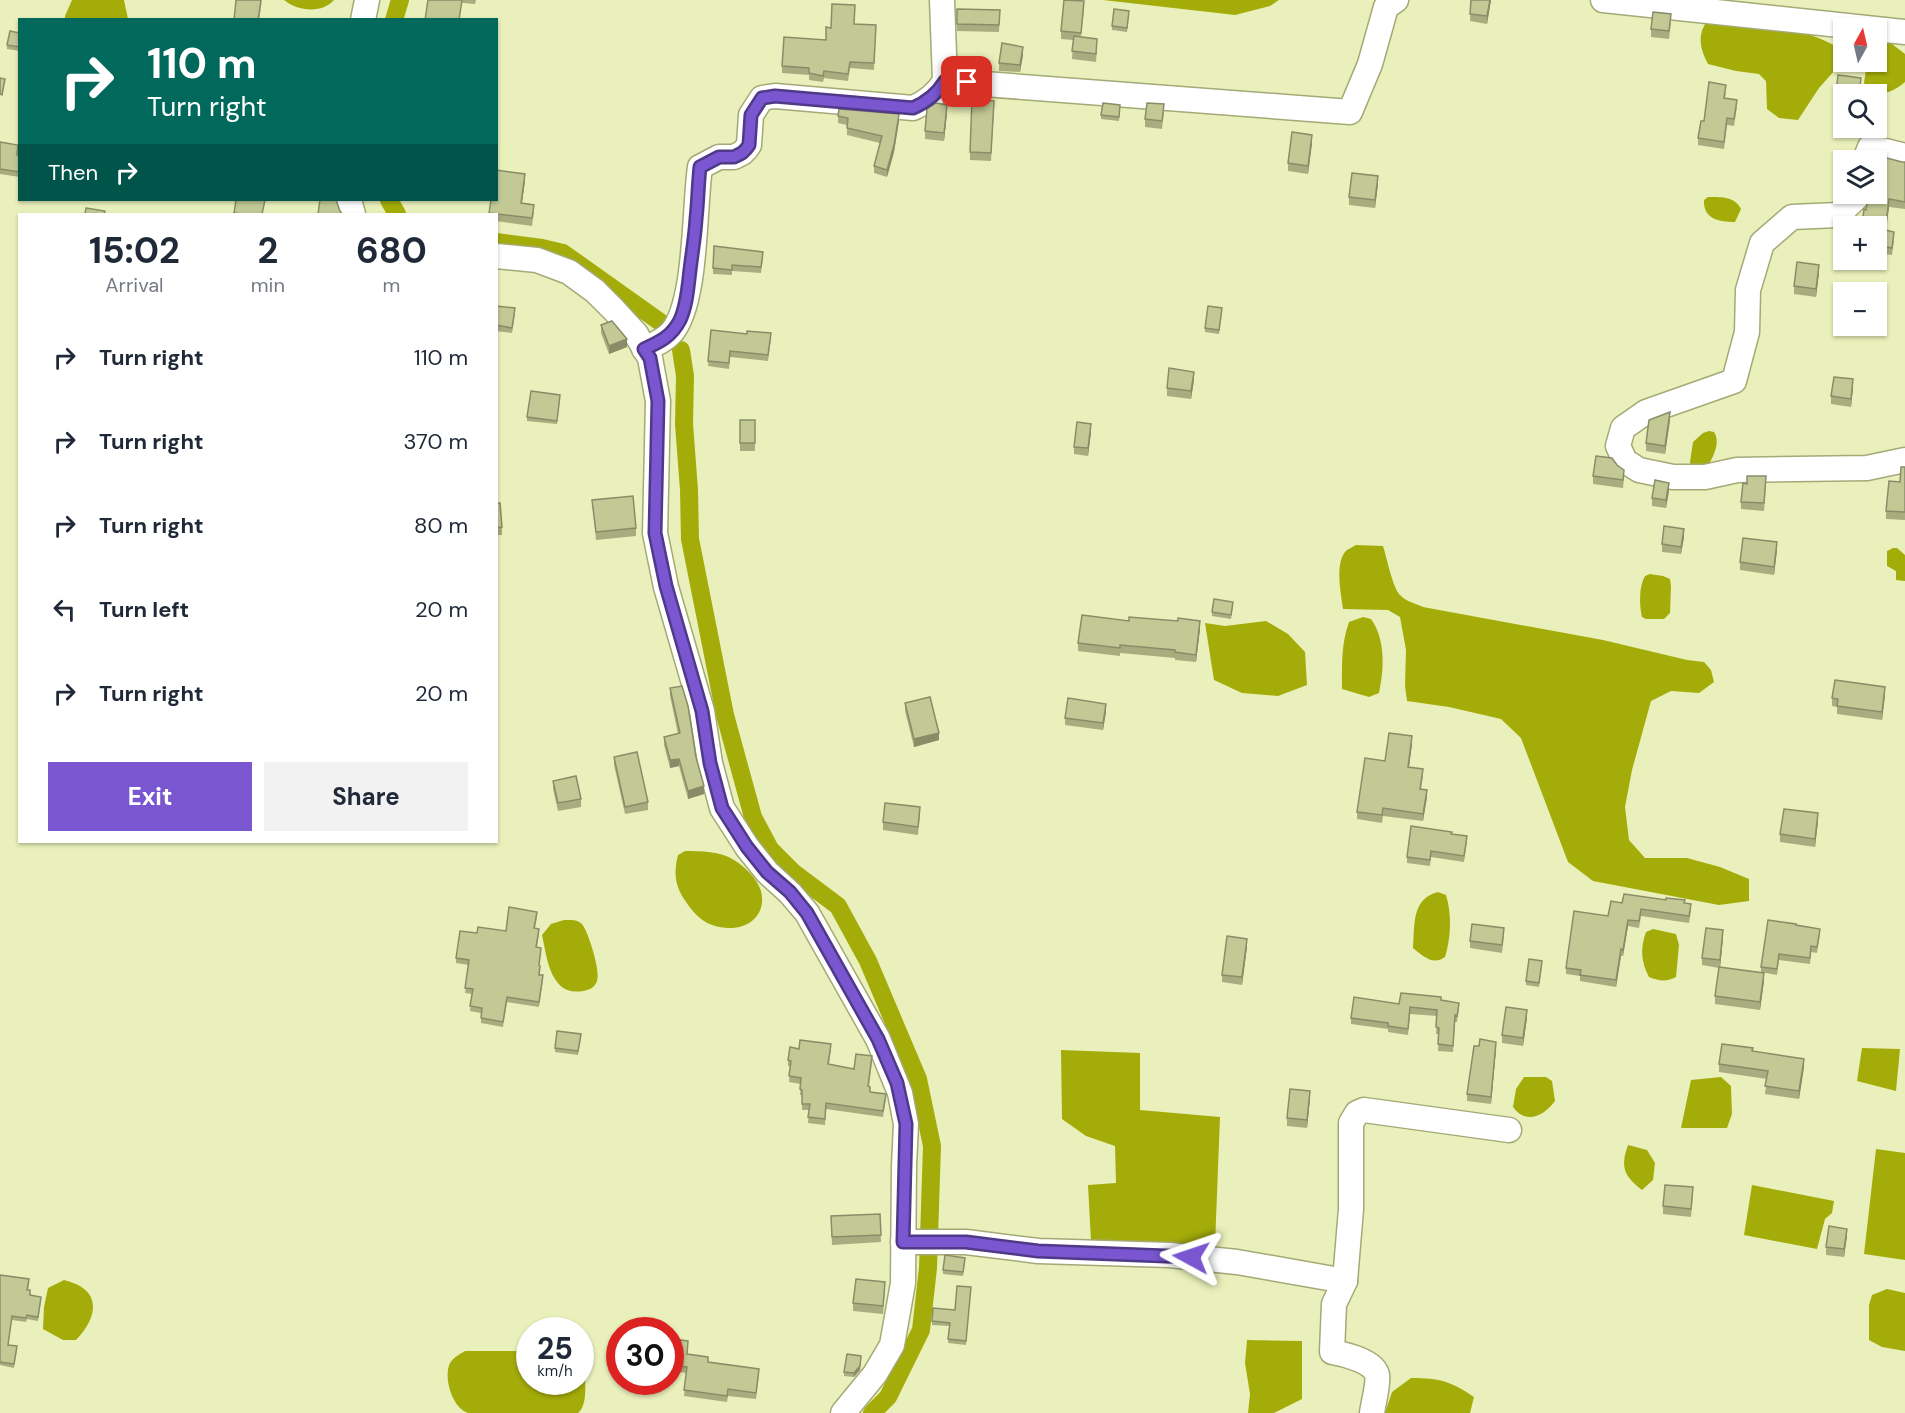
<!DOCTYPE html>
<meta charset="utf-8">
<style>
body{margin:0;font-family:"DM Sans",sans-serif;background:#f2f2f3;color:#1f2937;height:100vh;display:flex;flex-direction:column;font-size:22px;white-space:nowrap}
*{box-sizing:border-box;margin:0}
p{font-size:20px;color:#747a83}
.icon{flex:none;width:33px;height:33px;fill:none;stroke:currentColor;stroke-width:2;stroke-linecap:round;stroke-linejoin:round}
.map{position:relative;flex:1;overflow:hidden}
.drawer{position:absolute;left:18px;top:213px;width:480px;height:630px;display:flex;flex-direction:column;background:#fff;border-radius:0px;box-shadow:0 2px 4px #0004}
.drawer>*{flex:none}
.hud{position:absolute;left:18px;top:18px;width:480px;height:183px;border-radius:0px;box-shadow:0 2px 4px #0004;background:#00695c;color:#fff;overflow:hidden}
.needle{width:39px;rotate:8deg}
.tools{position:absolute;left:1833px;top:18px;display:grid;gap:12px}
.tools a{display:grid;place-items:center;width:54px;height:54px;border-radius:0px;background:#fff;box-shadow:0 2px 4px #0004;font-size:30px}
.speed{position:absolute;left:516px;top:1317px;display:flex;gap:12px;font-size:30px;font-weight:700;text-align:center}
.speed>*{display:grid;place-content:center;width:78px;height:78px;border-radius:50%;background:#fff;box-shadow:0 2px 4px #0004;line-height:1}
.speed small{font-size:15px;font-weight:400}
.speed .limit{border:9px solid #d22;background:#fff;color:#111}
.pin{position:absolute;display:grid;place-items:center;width:51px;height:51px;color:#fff;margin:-26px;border-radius:12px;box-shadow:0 3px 9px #0006}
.me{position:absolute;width:66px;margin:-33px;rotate:275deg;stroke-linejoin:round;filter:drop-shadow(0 0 4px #0008)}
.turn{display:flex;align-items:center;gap:21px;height:126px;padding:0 30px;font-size:27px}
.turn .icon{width:78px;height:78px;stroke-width:2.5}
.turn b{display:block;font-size:42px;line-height:51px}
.then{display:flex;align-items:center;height:57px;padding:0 30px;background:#0003;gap:12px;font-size:22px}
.eta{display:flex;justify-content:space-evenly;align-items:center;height:102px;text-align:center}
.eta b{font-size:36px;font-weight:700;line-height:42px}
.action{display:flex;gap:12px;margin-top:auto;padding:12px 30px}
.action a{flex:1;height:69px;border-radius:0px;background:#7a57d1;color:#fff;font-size:24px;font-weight:700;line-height:69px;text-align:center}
.action a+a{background:#f2f2f3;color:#1f2937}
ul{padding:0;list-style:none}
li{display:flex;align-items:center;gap:18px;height:84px;padding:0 30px}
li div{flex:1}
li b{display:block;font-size:22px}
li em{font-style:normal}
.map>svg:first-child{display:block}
</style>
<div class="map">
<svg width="1905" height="1413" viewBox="0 0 1905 1413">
<rect width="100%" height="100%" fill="#eaf0bb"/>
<g fill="#a4ac0a">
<polygon points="72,0 124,0 128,19 65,19 65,16"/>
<path d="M 284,0 L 334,0 C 322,14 297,11 284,0 Z"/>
<polygon points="1103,0 1279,0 1270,6 1235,15"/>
<path d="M 1707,21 C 1751,25 1799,24 1837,47 L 1835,70 L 1819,88 L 1798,120 L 1779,118 L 1767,109 L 1766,81 L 1759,74 L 1736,71 L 1708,64 C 1700,49 1697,35 1707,21 Z"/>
<path d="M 1879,41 L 1892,44 L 1905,54 L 1905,82 C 1894,92 1882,95 1869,94 L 1864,83 L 1867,62 L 1876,62 L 1877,42 Z"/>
<path d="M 1708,197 C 1720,197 1735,196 1741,209 L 1735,222 C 1719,222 1703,219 1704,200 Z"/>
<path d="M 1709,431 L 1714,432 C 1721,443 1713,457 1707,468 L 1692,471 L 1690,462 L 1693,442 L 1703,433 Z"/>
<path d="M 1356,545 L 1383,546 C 1387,558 1393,590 1401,596 C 1406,601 1416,604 1423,607 L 1603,640 L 1687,660 L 1704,662 L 1711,670 L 1714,682 L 1699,693 L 1671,691 L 1651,701 L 1632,770 L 1625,807 L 1629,840 L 1645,858 L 1687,858 L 1720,867 L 1749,879 L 1749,901 L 1719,905 L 1593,881 L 1568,862 L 1521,738 L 1501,719 L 1449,707 L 1407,701 L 1405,686 L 1406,650 L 1400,617 L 1388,610 L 1343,609 C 1341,594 1334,561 1347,550 C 1350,548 1353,547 1356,545 Z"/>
<polygon points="1893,548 1897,548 1905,555 1905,581 1896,580 1896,571 1887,566 1887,551"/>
<path d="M 1650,574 L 1663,576 L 1670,579 L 1671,586 L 1670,613 L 1664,619 L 1646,619 L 1642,617 C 1639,605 1639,586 1645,576 Z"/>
<path d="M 1363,617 L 1371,619 C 1386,640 1384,670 1379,693 L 1369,697 L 1342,689 C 1342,666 1341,644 1349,622 Z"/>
<polygon points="1266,621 1288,634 1305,652 1307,685 1278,696 1242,693 1214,680 1205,623 1225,626"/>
<path d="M 685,851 C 701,851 720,851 734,860 C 745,867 757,878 761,891 C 767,914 749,929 728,928 C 712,927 702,922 692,910 C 677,891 672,879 678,855 Z"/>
<path d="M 1438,892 L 1446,895 C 1452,914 1451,938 1445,957 C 1433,966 1423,956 1413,948 C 1415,925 1411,899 1438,892 Z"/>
<path d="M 564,920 C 571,920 577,919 582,924 C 588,931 601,972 597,981 C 595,987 590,990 583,991 C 550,997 547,957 542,935 L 551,924 Z"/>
<path d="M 1653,929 L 1676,934 L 1679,945 L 1676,977 C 1667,982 1659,981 1649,977 C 1641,962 1640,948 1646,932 Z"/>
<polygon points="1862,1048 1900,1049 1896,1091 1857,1081"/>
<polygon points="1061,1050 1140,1053 1140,1110 1220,1117 1215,1245 1091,1241 1088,1185 1116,1183 1115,1146 1086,1136 1062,1119"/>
<path d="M 1524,1077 L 1546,1077 L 1552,1081 L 1555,1101 C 1544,1116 1526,1125 1513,1107 L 1516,1089 Z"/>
<polygon points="1721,1077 1731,1086 1732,1114 1727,1128 1681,1128 1691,1080"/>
<path d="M 1628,1145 L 1647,1150 L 1655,1163 L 1653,1180 L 1642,1190 C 1624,1176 1620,1167 1628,1145 Z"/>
<polygon points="1876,1149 1905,1153 1905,1260 1864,1254"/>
<polygon points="1752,1185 1834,1201 1832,1213 1825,1219 1817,1249 1744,1235"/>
<path d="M 64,1280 C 102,1289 99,1316 76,1340 L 63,1340 L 43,1329 L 44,1307 L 48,1288 Z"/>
<polygon points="1887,1289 1905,1293 1905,1351 1882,1347 1869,1340 1869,1305 1872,1295"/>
<polygon points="1247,1340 1302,1341 1302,1399 1274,1413 1248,1413 1250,1394 1245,1363"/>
<path d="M 465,1351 L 529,1351 L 530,1382 L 580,1382 L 581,1360 L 585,1365 C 584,1379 589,1404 578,1413 L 468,1413 C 452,1408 443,1377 450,1363 C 454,1357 460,1354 465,1351 Z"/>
<path d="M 1411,1378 C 1440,1378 1450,1381 1474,1397 L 1470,1413 L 1385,1413 L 1392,1392 Z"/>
</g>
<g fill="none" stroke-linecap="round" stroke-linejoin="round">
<g stroke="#a4ac0a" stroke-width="18">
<polyline points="394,20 400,0"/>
<polyline points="389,200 397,214"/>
<polyline points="496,242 542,248 563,253 663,324"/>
<polyline points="681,350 685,376 684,424 689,490 690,539 725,715 753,817 770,849 794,873 838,906 868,961 918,1079 932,1146 928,1268 921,1330 888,1397 872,1413"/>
</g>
<defs>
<g id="minor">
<polyline points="1603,0 1905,32"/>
<polyline points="363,20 367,0"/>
<polyline points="945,81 1350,112 1370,64 1386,7 1396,0"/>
<polyline points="1865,160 1870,147 1905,156"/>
<polyline points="1860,194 1838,215 1792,217 1762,243 1748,290 1747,332 1734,381 1646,412 1623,428 1618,446 1625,461 1639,470 1673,477 1705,477 1737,470 1867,468 1905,460"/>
<polyline points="349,200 353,214"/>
<polyline points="496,256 537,260 569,272 595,291 614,310 636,334 650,358 658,401 655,533 666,587 702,711 710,763 722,808 747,847 767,872 790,893 807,913 878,1039 900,1093 906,1124 904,1166 903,1283 892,1345 875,1374 843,1413"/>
<path d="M 644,349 C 655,344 664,341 672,332 C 697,302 694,208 700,167 L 719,157 L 734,157 L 742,153 L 746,149 L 749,145 L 751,115 L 762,98 L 775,96 L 913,108 C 927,102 937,94 945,81 L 942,0"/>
<polyline points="903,1242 966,1242 1038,1251 1169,1255 1237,1262 1345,1281 1351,1209 1351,1123 1357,1113 1364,1110 1509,1130"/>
<path d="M 1345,1281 L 1334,1304 L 1332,1352 C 1344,1354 1374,1361 1377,1375 C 1379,1383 1373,1404 1372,1413"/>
</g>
</defs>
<use href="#minor" stroke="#a4a976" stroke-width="27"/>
<use href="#minor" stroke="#fff" stroke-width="24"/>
</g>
<g fill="#a8ad80">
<polygon points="428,0 476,0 475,4"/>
<polygon points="1471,0 1491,0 1487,24 1470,21"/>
<polygon points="957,9 1000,10 999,32 957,31"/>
<polygon points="1084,9 1081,37 1097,47 1096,62 1072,59 1073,40 1061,39 1061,31"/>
<polygon points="1129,15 1127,32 1112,30 1112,26"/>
<polygon points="1671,22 1669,39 1651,37 1651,29"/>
<polygon points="855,24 876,25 874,70 850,68 848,81 824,78 823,82 809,80 809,75 782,73 782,66 826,40 831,28"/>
<polygon points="20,33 20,51 7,49 7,45"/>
<polygon points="1023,55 1020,72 999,71 999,63"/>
<polygon points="1838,75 1861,78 1860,94 1844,94 1844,109 1835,108 1835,100"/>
<polygon points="1726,92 1725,98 1737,107 1734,126 1727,125 1724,149 1698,145 1698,138 1704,121"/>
<polygon points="994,108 991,161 970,160 970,152"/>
<polygon points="1120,109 1119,121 1101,119 1101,115"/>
<polygon points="1164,112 1162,129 1145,127 1145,119"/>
<polygon points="947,113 944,141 925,139 925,131"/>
<polygon points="838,116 899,121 894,152 887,177 874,173 874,166 880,143 847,135 847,125 838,123"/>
<polygon points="0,142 18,150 18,155 20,155 20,177 0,174"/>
<polygon points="1312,143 1308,174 1288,171 1288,163"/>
<polygon points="1902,162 1905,162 1905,209 1889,207 1886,231 1894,240 1892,255 1876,253 1876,226 1862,226 1864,209 1866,210"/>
<polygon points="525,181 522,203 534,212 532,226 496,221 496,214 489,214 489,213"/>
<polygon points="1378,184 1375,208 1349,205 1349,197"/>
<polygon points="763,258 761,273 732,271 732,275 713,274 713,268"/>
<polygon points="1819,273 1816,297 1794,294 1794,286"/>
<polygon points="496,306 515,314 512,333 496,331"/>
<polygon points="1222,312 1219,334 1205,332 1205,328"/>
<polygon points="601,325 627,347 609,354 601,333"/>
<polygon points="711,330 771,339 768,361 730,357 729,369 708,366"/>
<polygon points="1194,380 1191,399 1167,396 1167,388"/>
<polygon points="1853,387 1851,407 1831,404 1831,396"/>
<polygon points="560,399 557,424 527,421 527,417"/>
<rect x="740" y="420" width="15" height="31"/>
<polygon points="1670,420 1665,454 1646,451 1646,443"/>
<polygon points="1091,432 1088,456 1074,454 1074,447"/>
<polygon points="1905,467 1905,520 1886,519 1886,511 1900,482"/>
<polygon points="1593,476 1624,478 1623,488 1593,484"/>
<polygon points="1766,484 1764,511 1741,509 1741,502"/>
<polygon points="1669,491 1666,508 1652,506 1652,498"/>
<polygon points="592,500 636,528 636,536 596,540"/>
<polygon points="496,503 502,527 502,535 496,535"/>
<polygon points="1684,537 1681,554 1662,552 1662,544"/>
<polygon points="1777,550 1774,575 1740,570 1740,562"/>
<polygon points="1233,606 1231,619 1212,616 1212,612"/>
<polygon points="1200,629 1196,662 1175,660 1175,658 1120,653 1120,656 1078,651 1078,643"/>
<polygon points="670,688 696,757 704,794 688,799 679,766 670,768 664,745 664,737 678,734 670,696"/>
<polygon points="1885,695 1882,720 1837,714 1837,707 1832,706 1832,698"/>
<polygon points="905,703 939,740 914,747 905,711"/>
<polygon points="1106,712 1103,730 1065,725 1065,718"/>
<polygon points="1412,744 1409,767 1423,776 1421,789 1427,797 1423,821 1383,816 1382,823 1357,819 1357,812 1385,761"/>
<polygon points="614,757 648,802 648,810 625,814 614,765"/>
<polygon points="553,781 581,799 581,807 558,811 553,789"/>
<polygon points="920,815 918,835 883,830 883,822"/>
<polygon points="1818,821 1815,847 1780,842 1780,834"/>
<polygon points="1451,834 1467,842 1464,862 1431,857 1430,866 1407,863 1407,857"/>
<polygon points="1666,900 1685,903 1691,911 1689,923 1641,916 1639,928 1628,926 1623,956 1621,956 1616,987 1580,981 1580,976 1566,974 1566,968 1608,916 1622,903"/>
<polygon points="537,917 535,928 539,934 537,947 541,953 539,965 540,971 540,975 543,980 539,1007 507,1002 503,1027 481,1023 481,1013 470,1011 472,994 465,993 469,965 456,963 456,958 477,933 506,931"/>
<polygon points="1796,925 1820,935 1817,953 1811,952 1810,964 1779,960 1777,975 1761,972 1761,967"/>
<polygon points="1504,936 1502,953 1470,948 1470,941"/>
<polygon points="1723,938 1720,967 1764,981 1760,1010 1715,1004 1715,996 1719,968 1702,965 1702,958"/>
<polygon points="1247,947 1242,985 1222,982 1222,975"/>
<polygon points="1542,965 1539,987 1526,985 1526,981"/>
<polygon points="1441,1000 1459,1009 1457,1022 1455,1022 1453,1052 1438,1051 1439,1034 1436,1034 1437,1016 1410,1014 1408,1035 1388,1032 1388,1029 1351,1024 1351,1018 1399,1004"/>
<polygon points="1527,1018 1523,1046 1502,1043 1502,1035"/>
<polygon points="581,1038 578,1055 555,1052 555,1048"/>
<polygon points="799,1049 831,1049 829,1064 854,1069 872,1061 869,1086 870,1092 886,1099 883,1117 826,1109 825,1125 808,1123 809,1110 802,1110 802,1095 800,1095 801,1084 789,1082 790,1066 788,1066 788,1060"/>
<polygon points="1496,1049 1491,1104 1467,1101 1467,1094"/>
<polygon points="1753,1051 1804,1067 1799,1099 1765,1094 1767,1079 1719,1072 1719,1064"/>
<polygon points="1310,1099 1307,1128 1287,1126 1287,1118"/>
<polygon points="1693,1195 1691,1217 1663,1214 1663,1206"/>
<polygon points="880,1214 881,1242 832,1245 831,1216"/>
<polygon points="1847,1236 1844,1257 1826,1255 1826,1247"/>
<polygon points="965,1262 963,1276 943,1274 943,1270"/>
<polygon points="0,1277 29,1283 28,1290 30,1296 41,1301 38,1321 27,1319 26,1322 12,1320 8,1345 17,1350 14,1368 0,1365"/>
<polygon points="971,1287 966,1345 948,1343 949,1326 932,1325 932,1321 955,1310"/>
<polygon points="885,1290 883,1314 853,1311 853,1303"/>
<polygon points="688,1347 687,1354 708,1362 759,1375 756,1399 728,1396 727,1402 684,1396 686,1373 672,1371 672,1365"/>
<polygon points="861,1360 860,1370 854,1377 844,1376 844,1372"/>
</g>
<g fill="#888d68">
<polygon points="262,0 259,20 258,20"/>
<polygon points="1490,0 1491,0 1487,24 1487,16"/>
<polygon points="1023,47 1023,55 1020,72 1020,65"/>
<polygon points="947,105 947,113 944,141 944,133"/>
<polygon points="899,114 899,121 894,152 887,177 887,170"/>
<polygon points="1312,135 1312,143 1308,174 1308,166"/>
<polygon points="525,174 525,181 521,210 521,203"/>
<polygon points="1378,176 1378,184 1375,208 1375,200"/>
<polygon points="1889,199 1889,207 1885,238 1885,230"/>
<polygon points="1819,265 1819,273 1816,297 1816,289"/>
<polygon points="627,339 627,347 609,354 609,346"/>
<polygon points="1194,372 1194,380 1191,399 1191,391"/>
<polygon points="1853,379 1853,387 1851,407 1851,399"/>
<polygon points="1670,412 1670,420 1665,454 1665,446"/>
<polygon points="1091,424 1091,432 1088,456 1088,448"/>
<polygon points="1669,483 1669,491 1666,508 1666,500"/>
<polygon points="1684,529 1684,537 1681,554 1681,547"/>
<polygon points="1777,542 1777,550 1774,575 1774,567"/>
<polygon points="1200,621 1200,629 1196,662 1196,655"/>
<polygon points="1885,687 1885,695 1882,720 1882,712"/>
<polygon points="1106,704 1106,712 1103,730 1103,723"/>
<polygon points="939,733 939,740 914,747 914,739"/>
<polygon points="1412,736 1412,744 1408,774 1408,767"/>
<polygon points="679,759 679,766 670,768 670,760"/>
<polygon points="704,786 704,794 688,799 688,791"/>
<polygon points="1427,790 1427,797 1423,821 1423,814"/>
<polygon points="1818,813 1818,821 1815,847 1815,839"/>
<polygon points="1628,920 1628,926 1623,956 1623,950"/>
<polygon points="1723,930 1723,938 1720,968 1720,960"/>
<polygon points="1247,939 1247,947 1242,985 1242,977"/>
<polygon points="1621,949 1621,956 1616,987 1616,980"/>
<polygon points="1764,973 1764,981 1760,1010 1760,1002"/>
<polygon points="1527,1010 1527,1018 1523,1046 1523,1038"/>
<polygon points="1496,1042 1496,1049 1491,1104 1491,1097"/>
<polygon points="1804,1059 1804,1067 1799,1099 1799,1091"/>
<polygon points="1310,1091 1310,1099 1307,1128 1307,1120"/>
<polygon points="1847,1229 1847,1236 1844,1257 1844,1249"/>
<polygon points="861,1356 860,1370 854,1377 854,1373"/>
</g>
<g fill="#c3c995" stroke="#888d68" stroke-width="1.5">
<polygon points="236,0 261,0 258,20 234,20"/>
<polygon points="428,0 462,0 459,20 425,20"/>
<polygon points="1064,0 1084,1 1081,33 1061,31"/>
<polygon points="1471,0 1490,0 1487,16 1470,14"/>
<polygon points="832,4 855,5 854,24 876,25 874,63 850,62 848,74 824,71 823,76 809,73 809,68 782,66 784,37 826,40 826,27 831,28"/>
<polygon points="957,9 1000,10 999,25 957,24"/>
<polygon points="1114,9 1129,11 1127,28 1112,26"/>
<polygon points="1653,12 1671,14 1669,31 1651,29"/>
<polygon points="10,31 20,33 20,47 7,45"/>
<polygon points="1074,36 1097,39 1096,54 1072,51"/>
<polygon points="1002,43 1023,47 1020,65 999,63"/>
<polygon points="1838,75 1861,78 1859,94 1844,94 1844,101 1835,100"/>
<polygon points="0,78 5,79 2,95 0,94"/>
<polygon points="1709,82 1726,85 1724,98 1737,100 1734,119 1727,118 1724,142 1698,138 1701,121 1704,121"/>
<polygon points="972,99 994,101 991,153 970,152"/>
<polygon points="936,103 947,105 944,133 925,131 927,109"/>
<polygon points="1103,103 1120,105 1119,117 1101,115"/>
<polygon points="1147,103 1164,104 1162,121 1145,119"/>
<polygon points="839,109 899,114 894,145 887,170 874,166 882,136 847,128 848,118 838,116"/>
<polygon points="1292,132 1312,135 1308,166 1288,163"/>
<polygon points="0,142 18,145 17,155 20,155 20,172 0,169"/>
<polygon points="1879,156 1902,162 1905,162 1905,202 1889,199 1885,230 1894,232 1892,248 1876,245 1876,226 1866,226 1866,225 1862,224 1864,209 1866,210 1868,198 1871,194 1876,194 1876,160"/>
<polygon points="496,170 525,174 521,203 534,205 532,218 489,213 491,200 496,200"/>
<polygon points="1352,173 1378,176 1375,200 1349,197"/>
<polygon points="236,200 265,200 262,214 242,214 234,213"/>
<polygon points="320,200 336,200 340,211 342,214 318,214"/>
<polygon points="86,208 105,211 104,214 85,214"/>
<polygon points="714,246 763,252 761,267 732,265 732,270 713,268"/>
<polygon points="1797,262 1819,265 1816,289 1794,286"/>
<polygon points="496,306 515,308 512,328 496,325"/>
<polygon points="1208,306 1222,308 1219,330 1205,328"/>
<polygon points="612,321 627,339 609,346 601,325"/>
<polygon points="711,330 747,334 747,331 771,333 768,355 730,351 729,363 708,361"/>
<polygon points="1169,368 1194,372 1191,391 1167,388"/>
<polygon points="1834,377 1853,379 1851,399 1831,396"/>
<polygon points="531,391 560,395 557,421 527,417"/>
<polygon points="1670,412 1665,446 1646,443 1649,420"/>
<rect x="740" y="420" width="15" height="23"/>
<polygon points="1077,422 1091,424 1088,448 1074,447"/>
<polygon points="1596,456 1612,458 1617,465 1624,470 1623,480 1593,476"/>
<polygon points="1901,467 1905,467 1905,512 1886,511 1889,481 1900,482"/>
<polygon points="1747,476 1766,476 1764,503 1741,502 1743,483 1747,484"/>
<polygon points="1655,480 1669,483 1666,500 1652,498"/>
<polygon points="633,496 636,528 596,532 592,500"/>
<polygon points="496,503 500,503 502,527 496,528"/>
<polygon points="1664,526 1684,529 1681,547 1662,544"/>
<polygon points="1743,538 1777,542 1774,567 1740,562"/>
<polygon points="1214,599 1233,602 1231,615 1212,612"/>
<polygon points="1082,615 1129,621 1129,617 1178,621 1178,618 1200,621 1196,655 1175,652 1175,650 1120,645 1120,648 1078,643"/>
<polygon points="1835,680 1885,687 1882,712 1837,706 1838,699 1832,698"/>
<polygon points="682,686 688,706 696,757 704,786 688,791 679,759 670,760 664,737 680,733 670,688"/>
<polygon points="930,697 939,733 914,739 905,703"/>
<polygon points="1068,698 1106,704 1103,723 1065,718"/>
<polygon points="1389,733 1412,736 1408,767 1423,769 1420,789 1427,790 1423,814 1383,808 1382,815 1357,812 1365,758 1385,761"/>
<polygon points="637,752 648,802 625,807 614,757"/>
<polygon points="576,776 581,799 558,803 553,781"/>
<polygon points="885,803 920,807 918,827 883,822"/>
<polygon points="1784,809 1818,813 1815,839 1780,834"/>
<polygon points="1411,826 1452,832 1451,834 1467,836 1464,856 1431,851 1430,860 1407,857"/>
<polygon points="1624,894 1666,900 1666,898 1685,900 1684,903 1691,904 1689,916 1641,909 1639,921 1628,920 1623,950 1621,949 1616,980 1580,975 1581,970 1566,968 1574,911 1608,916 1611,901 1622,903"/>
<polygon points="509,907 537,912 534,928 539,929 536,947 541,948 539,965 540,966 539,975 543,975 539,1002 507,997 503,1022 481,1018 482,1008 470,1006 473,989 465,988 469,960 456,958 460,931 477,933 478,927 506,931"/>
<polygon points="1768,920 1796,924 1796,925 1820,929 1817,947 1811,946 1810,958 1779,954 1777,969 1761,967"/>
<polygon points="1472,924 1504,928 1502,945 1470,941"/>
<polygon points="1706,928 1723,930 1720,960 1702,958"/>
<polygon points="1227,936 1247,939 1242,977 1222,975"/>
<polygon points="1529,959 1542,961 1539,983 1526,981"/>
<polygon points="1719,967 1764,973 1760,1002 1715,996"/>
<polygon points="1401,993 1441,997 1441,1000 1459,1003 1457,1016 1455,1015 1453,1046 1438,1044 1439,1028 1436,1027 1437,1010 1410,1007 1408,1029 1388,1026 1388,1023 1351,1018 1354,997 1399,1004"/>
<polygon points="1506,1007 1527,1010 1523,1038 1502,1035"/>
<polygon points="557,1031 581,1034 578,1051 555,1048"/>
<polygon points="1480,1039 1496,1042 1491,1097 1467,1094 1474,1046 1479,1046"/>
<polygon points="800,1040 831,1044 828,1064 854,1069 856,1054 872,1056 868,1086 870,1087 870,1092 886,1094 883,1111 826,1103 825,1119 808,1117 810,1104 802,1104 802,1090 800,1089 801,1078 789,1076 791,1061 788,1060 790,1047 799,1049"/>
<polygon points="1722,1044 1753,1048 1752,1051 1804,1059 1799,1091 1765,1086 1768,1071 1719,1064"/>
<polygon points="1290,1089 1310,1091 1307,1120 1287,1118"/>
<polygon points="1665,1185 1693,1187 1691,1209 1663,1206"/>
<polygon points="880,1214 881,1235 832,1237 831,1216"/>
<polygon points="1829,1226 1847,1229 1844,1249 1826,1247"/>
<polygon points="945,1255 965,1258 963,1272 943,1270"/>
<polygon points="0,1275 29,1279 27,1290 30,1290 30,1295 41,1297 38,1317 27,1315 26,1318 12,1316 8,1345 17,1346 14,1364 0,1362"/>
<polygon points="856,1279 885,1282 883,1306 853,1303"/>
<polygon points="957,1286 971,1287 966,1341 948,1339 950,1323 932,1321 933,1308 955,1310"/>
<polygon points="673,1339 688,1341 687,1354 708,1357 708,1362 759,1369 756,1393 728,1389 727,1396 684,1390 687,1367 672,1365"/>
<polygon points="847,1354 861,1356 860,1366 854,1373 844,1372"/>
</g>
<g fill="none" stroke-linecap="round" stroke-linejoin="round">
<defs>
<path id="route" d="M 967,82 L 945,81 C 937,94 927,102 913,108 L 775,96 L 762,98 L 751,115 L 749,145 L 746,149 L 742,153 L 734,157 L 719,157 L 700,167 C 698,185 698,201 696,219 C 695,236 692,253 690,270 C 688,286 687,305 680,320 C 672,336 660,342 644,349 L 650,358 L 658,401 L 655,533 L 666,586 L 702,711 L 710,763 L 722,808 L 747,847 L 767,872 L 790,892 L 807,913 L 878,1039 L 897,1083 L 906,1124 L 903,1242 L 966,1242 L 1038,1251 L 1191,1257"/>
</defs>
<use href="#route" stroke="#4f3988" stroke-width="15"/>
<use href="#route" stroke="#7a57d1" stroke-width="10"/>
</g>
</svg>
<div class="tools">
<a><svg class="needle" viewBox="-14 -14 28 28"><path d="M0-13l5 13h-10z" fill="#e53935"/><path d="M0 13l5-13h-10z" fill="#747a83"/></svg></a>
<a><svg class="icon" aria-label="search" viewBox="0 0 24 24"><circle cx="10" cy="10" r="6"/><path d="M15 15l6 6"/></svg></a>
<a><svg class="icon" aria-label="layers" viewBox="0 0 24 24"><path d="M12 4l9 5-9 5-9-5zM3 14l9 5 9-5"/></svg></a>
<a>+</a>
<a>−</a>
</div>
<div class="speed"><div>25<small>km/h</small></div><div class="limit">30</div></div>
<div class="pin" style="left:967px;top:82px;background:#d93025"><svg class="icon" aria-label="arrive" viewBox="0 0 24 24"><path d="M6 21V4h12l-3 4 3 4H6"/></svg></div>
<svg class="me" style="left:1191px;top:1257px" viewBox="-20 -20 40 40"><path d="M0-17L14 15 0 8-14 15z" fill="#7a57d1" stroke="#fff" stroke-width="4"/></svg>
<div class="hud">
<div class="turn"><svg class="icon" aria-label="right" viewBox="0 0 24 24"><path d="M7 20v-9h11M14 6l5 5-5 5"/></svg><div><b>110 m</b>Turn right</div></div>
<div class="then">Then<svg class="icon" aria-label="right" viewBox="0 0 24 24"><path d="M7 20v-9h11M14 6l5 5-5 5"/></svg></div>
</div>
<section class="drawer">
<div class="eta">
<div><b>15:02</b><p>Arrival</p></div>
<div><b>2</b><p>min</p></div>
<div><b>680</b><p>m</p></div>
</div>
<ul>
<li><svg class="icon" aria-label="right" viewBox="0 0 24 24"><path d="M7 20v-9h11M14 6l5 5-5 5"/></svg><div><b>Turn right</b></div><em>110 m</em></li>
<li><svg class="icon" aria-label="right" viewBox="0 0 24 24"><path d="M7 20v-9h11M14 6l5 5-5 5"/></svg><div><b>Turn right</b></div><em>370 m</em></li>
<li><svg class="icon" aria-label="right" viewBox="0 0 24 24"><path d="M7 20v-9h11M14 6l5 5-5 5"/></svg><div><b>Turn right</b></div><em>80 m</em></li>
<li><svg class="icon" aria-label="left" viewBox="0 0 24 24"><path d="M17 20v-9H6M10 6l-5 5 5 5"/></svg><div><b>Turn left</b></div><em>20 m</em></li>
<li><svg class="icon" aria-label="right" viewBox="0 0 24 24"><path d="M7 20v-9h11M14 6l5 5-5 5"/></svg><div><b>Turn right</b></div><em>20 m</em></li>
</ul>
<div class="action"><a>Exit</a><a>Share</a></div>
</section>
</div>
